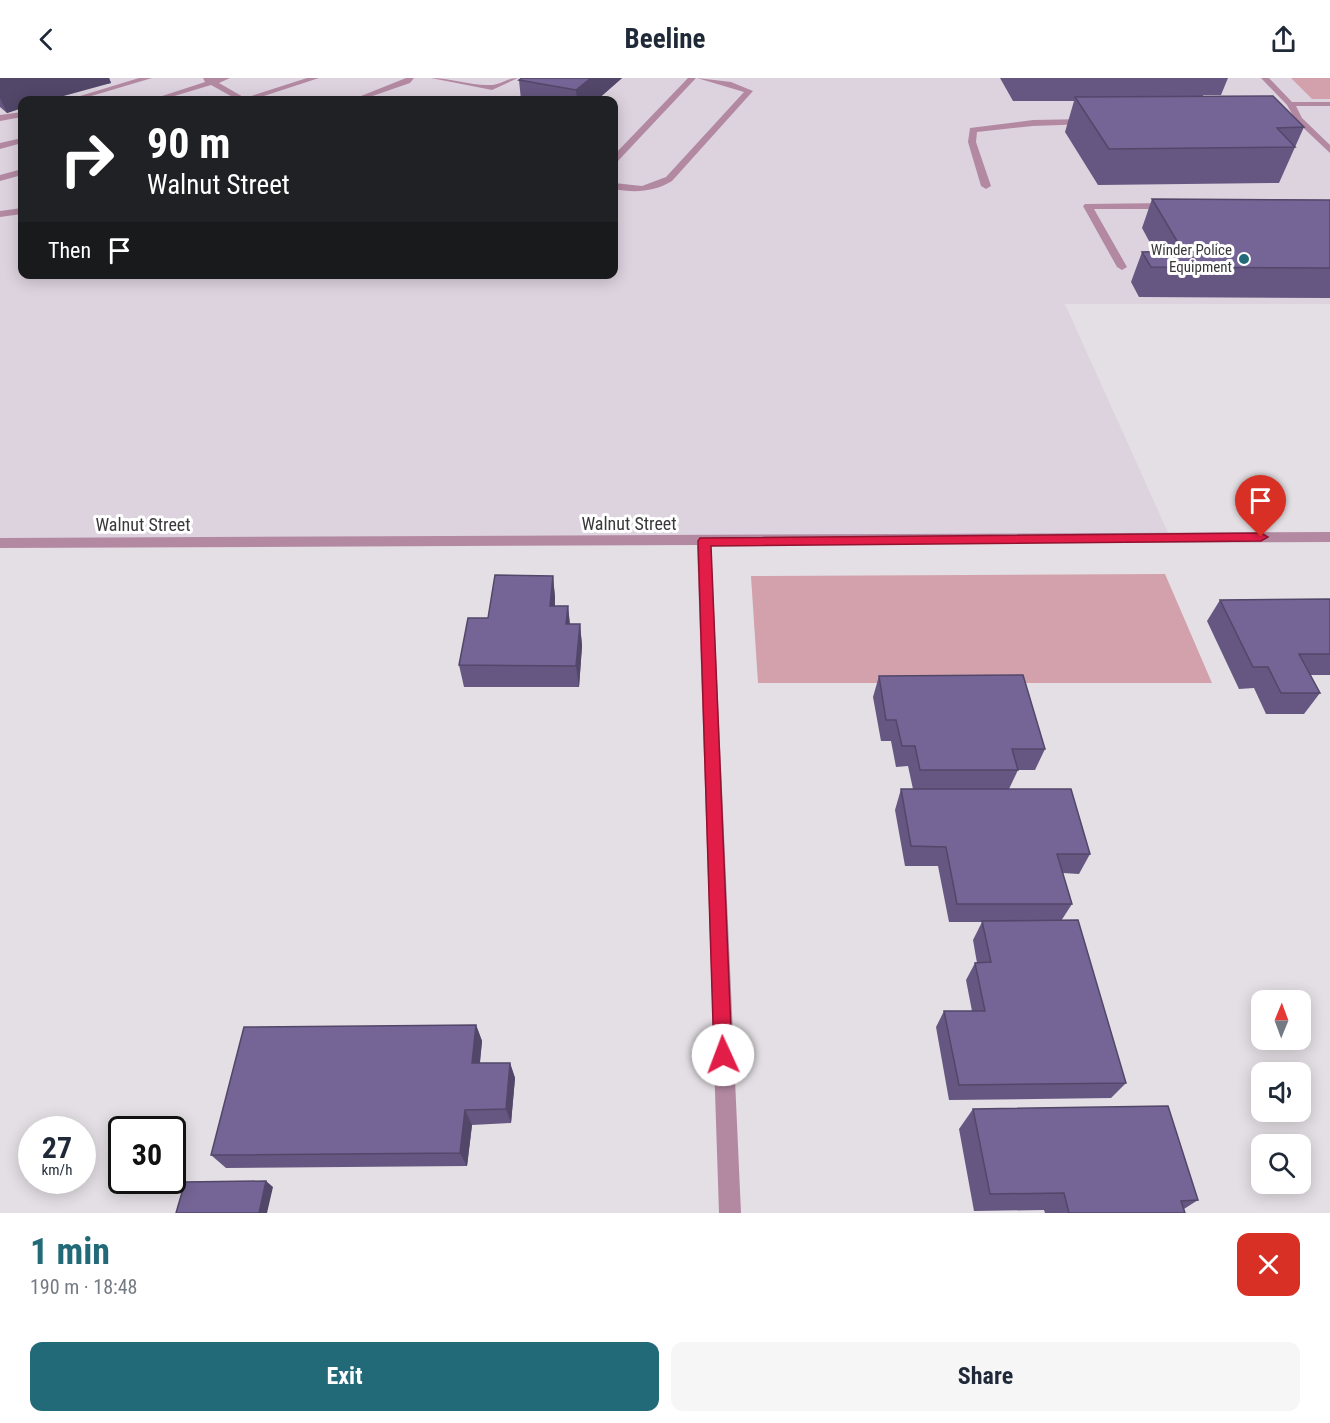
<!DOCTYPE html>
<meta charset="utf-8">
<style>
body{margin:0;font-family:"Roboto Condensed",sans-serif;background:#f6f6f7;color:#1f2937;height:100vh;display:flex;flex-direction:column;font-size:22px;white-space:nowrap}
*{box-sizing:border-box;margin:0}
p{font-size:20px;color:#747a83}
.icon{flex:none;width:33px;height:33px;fill:none;stroke:currentColor;stroke-width:2;stroke-linecap:round;stroke-linejoin:round}
.map{position:relative;height:1135px;overflow:hidden}
.details{display:flex;flex-direction:column;background:#fff;flex:1}
.details>*{flex:none}
.guide{position:absolute;left:18px;top:18px;width:600px;height:183px;border-radius:12px;box-shadow:0 3px 15px #0003;background:#202124;color:#fff;overflow:hidden}
.needle{width:39px;rotate:1deg}
.buttons{position:absolute;left:1251px;top:912px;display:grid;gap:12px}
.buttons a{display:grid;place-items:center;width:60px;height:60px;border-radius:12px;background:#fff;box-shadow:0 3px 15px #0003;font-size:30px}
.speed{position:absolute;left:18px;top:1038px;display:flex;gap:12px;font-size:30px;font-weight:700;text-align:center}
.speed>*{display:grid;place-content:center;width:78px;height:78px;border-radius:50%;background:#fff;box-shadow:0 3px 15px #0003;line-height:1}
.speed small{font-size:15px;font-weight:400}
.speed .limit{border:3px solid #111;border-radius:9px;background:#fff;color:#111}
.pin{position:absolute;display:grid;place-items:center;width:51px;height:51px;color:#fff;margin:-62px -26px;border-radius:50% 50% 50% 0;rotate:-45deg;box-shadow:0 0 6px #0007}
.pin .icon{rotate:45deg}
.me{position:absolute;width:66px;margin:-33px;rotate:358deg;stroke-linejoin:round;filter:drop-shadow(0 0 4px #0008)}
.turn{display:flex;align-items:center;gap:21px;height:126px;padding:0 30px;font-size:27px}
.turn .icon{width:78px;height:78px;stroke-width:2.5}
.turn b{display:block;font-size:42px;line-height:51px}
.then{display:flex;align-items:center;height:57px;padding:0 30px;background:#0003;gap:12px;font-size:22px}
.round{display:grid;place-items:center;flex:none;width:63px;height:63px;border-radius:12px;background:#f6f6f7}
.headline{display:flex;align-items:center;justify-content:space-between;height:102px;padding:0 30px}
h1{font-size:36px;font-weight:700;line-height:45px;color:#226a77}
.primary-button{display:flex;gap:12px;margin-top:auto;padding:12px 30px}
.primary-button a{flex:1;height:69px;border-radius:12px;background:#226a77;color:#fff;font-size:24px;font-weight:700;line-height:69px;text-align:center}
.primary-button a+a{background:#f6f6f7;color:#1f2937}
header{display:flex;justify-content:space-between;align-items:center;height:78px;padding:0 30px;background:#fff;font-size:27px;font-weight:700}
.map>svg:first-child{display:block}
</style>
<header><svg class="icon" aria-label="back" viewBox="0 0 24 24"><path d="M15 5l-7 7 7 7"/></svg>Beeline<svg class="icon" aria-label="share" viewBox="0 0 24 24"><path d="M12 15V3M7 8l5-5 5 5M5 13v7h14v-7"/></svg></header>
<div class="map">
<svg width="1330" height="1135" viewBox="0 0 1330 1135">
<rect width="100%" height="100%" fill="#e3dfe4"/>
<path fill="#ddd3df" fill-rule="evenodd" d="M 0,0 L 1330,0 L 1330,226 L 1065,226 L 1170,459 L 0,465 ZM 22,22 L 614,22 L 614,196 L 22,196 Z"/>
<g fill="#d3a1ac">
<polygon points="1291,0 1330,0 1330,21 1312,21"/>
<polygon points="1165,496 1212,605 758,605 751,498"/>
</g>
<g fill="none" stroke-linecap="round" stroke-linejoin="round">
<g fill="#b389a2" fill-rule="evenodd">
<polygon points="139,0 152,0 78,22 67,22"/>
<polygon points="203,0 230,0 219,5 245,20 307,0 319,0 252,22 238,22 211,7 161,22 150,22 205,4"/>
<polygon points="406,0 414,0 410,5 361,22 351,22"/>
<path d="M 431,0 C 450,0 473,8 490,7 C 500,7 507,0 518,0 L 492,12 Z"/>
<polygon points="688,0 696,0 617,84 614,85 614,77"/>
<path d="M 697,0 L 731,4 L 753,13 L 672,103 C 654,114 634,115 614,111 L 614,105 L 642,108 L 666,99 L 744,14 Z"/>
<polygon points="1261,0 1269,0 1292,24 1330,24 1330,28 1296,28 1302,40 1330,67 1330,75 1296,43 1287,27"/>
<polygon points="22,34 22,39 0,43 0,37"/>
<polygon points="1086,41 1090,44 1089,46 1033,48 977,54 976,64 991,108 986,111 981,108 968,64 970,50 1033,42"/>
<polygon points="22,60 22,65 0,71 0,65"/>
<polygon points="22,91 22,97 0,103 0,97"/>
<polygon points="1085,126 1168,125 1173,128 1168,131 1094,131 1127,189 1122,192 1117,189 1083,128"/>
<polygon points="22,130 22,136 0,139 0,133"/>
<polygon points="1330,454 1330,464 711,466 741,1135 719,1135 697,467 0,470 0,460"/>
</g>
</g>
<g fill="#655781">
<polygon points="0,0 109,0 111,5 22,22 22,30 7,35 0,29"/>
<polygon points="622,0 597,22 521,22 519,2"/>
<polygon points="1000,0 1228,0 1221,17 1203,17 1203,18 1304,49 1279,105 1098,107 1065,54 1074,23 1013,23"/>
<polygon points="1152,121 1330,122 1330,220 1139,219 1131,204 1142,174 1155,174 1142,150"/>
<polygon points="553,498 555,520 555,528 568,528 570,546 580,546 582,568 579,609 464,609 459,587 488,540"/>
<polygon points="1330,521 1330,597 1310,597 1320,615 1304,636 1266,636 1254,610 1239,611 1207,543 1220,522"/>
<polygon points="879,598 1045,671 1035,692 1018,692 1009,711 1090,776 1079,796 1063,795 1072,826 1061,843 1126,1005 1111,1020 949,1022 936,949 944,933 972,933 966,902 975,885 977,885 973,862 982,844 949,844 938,788 905,788 895,732 901,711 913,711 908,688 896,689 891,663 881,663 873,619"/>
<polygon points="476,947 482,963 480,985 510,985 515,1000 511,1045 472,1047 467,1088 226,1090 211,1077"/>
<polygon points="973,1031 1198,1122 1184,1131 1185,1135 1045,1135 1044,1132 974,1133 959,1051"/>
</g>
<g fill="#524769">
<polygon points="0,0 109,0 111,5 49,22 22,22 22,30 7,35 0,20"/>
<polygon points="591,0 622,0 597,22 577,22 576,12"/>
<polygon points="553,498 555,520 553,550 550,528"/>
<polygon points="568,528 570,550 566,546"/>
<polygon points="580,546 582,568 579,609 576,588"/>
<polygon points="476,947 482,963 478,1001 472,985"/>
<polygon points="510,985 515,1000 511,1045 506,1031"/>
<polygon points="465,1032 472,1047 467,1088 460,1075"/>
<polygon points="266,1103 273,1109 267,1135 259,1135"/>
</g>
<g fill="#756596" stroke="#524769" stroke-width="1.5">
<polygon points="522,0 591,0 576,12 519,2"/>
<polygon points="1273,18 1304,49 1277,50 1295,69 1109,71 1075,19"/>
<polygon points="1152,121 1330,122 1330,190 1151,189 1142,174 1183,173"/>
<polygon points="495,497 553,498 550,528 568,528 566,546 580,546 576,588 459,587 468,540 488,540"/>
<polygon points="1330,521 1330,576 1299,576 1320,615 1281,615 1268,589 1253,589 1220,522"/>
<polygon points="1023,597 1045,671 1012,671 1018,692 920,692 915,668 902,668 896,642 886,642 879,598"/>
<polygon points="901,711 1071,711 1090,776 1057,776 1072,826 957,826 946,769 911,768"/>
<polygon points="1078,842 1126,1005 959,1007 944,933 985,933 975,885 991,884 982,843"/>
<polygon points="476,947 472,985 510,985 506,1031 465,1032 460,1075 211,1077 244,949"/>
<polygon points="1168,1028 1198,1122 1181,1123 1185,1135 1069,1135 1064,1115 990,1116 973,1031"/>
<polygon points="266,1103 259,1135 176,1135 185,1104"/>
</g>
<polygon fill="#e11d48" stroke="#92132f" stroke-width="1.5" points="1261,455 1268,459 1261,463 711,468 732,977 729,983 723,986 716,983 714,977 698,463 700,460"/>
<circle fill="#226a77" stroke="#fff" stroke-width="2" cx="1244" cy="181" r="6"/>
<g text-anchor="middle" dominant-baseline="central" stroke-width="6" stroke-linejoin="round" paint-order="stroke">
<g font-size="15" fill="#3a383a" stroke="#fff" text-anchor="end">
<text x="1232" y="172">Winder Police<tspan x="1232" dy="17">Equipment</tspan></text>
</g>
<g font-size="18" fill="#3a383a" stroke="#fff">
<text x="629" y="445">Walnut Street</text>
<text x="143" y="446">Walnut Street</text>
</g>
</g>
</svg>
<div class="buttons">
<a><svg class="needle" viewBox="-14 -14 28 28"><path d="M0-13l5 13h-10z" fill="#e53935"/><path d="M0 13l5-13h-10z" fill="#747a83"/></svg></a>
<a><svg class="icon" aria-label="sound" viewBox="0 0 24 24"><path d="M4 9h4l5-4v14l-5-4H4zM17 9q2 3 0 6"/></svg></a>
<a><svg class="icon" aria-label="search" viewBox="0 0 24 24"><circle cx="10" cy="10" r="6"/><path d="M15 15l6 6"/></svg></a>
</div>
<div class="speed"><div>27<small>km/h</small></div><div class="limit">30</div></div>
<div class="pin" style="left:1261px;top:459px;background:#d93025"><svg class="icon" aria-label="arrive" viewBox="0 0 24 24"><path d="M6 21V4h12l-3 4 3 4H6"/></svg></div>
<svg class="me" style="left:723px;top:977px" viewBox="-20 -20 40 40"><circle r="19" fill="#fff"/><path d="M0-13L10 11 0 6-10 11z" fill="#e11d48"/></svg>
<div class="guide">
<div class="turn"><svg class="icon" aria-label="right" viewBox="0 0 24 24"><path d="M7 20v-9h11M14 6l5 5-5 5"/></svg><div><b>90 m</b>Walnut Street</div></div>
<div class="then">Then<svg class="icon" aria-label="arrive" viewBox="0 0 24 24"><path d="M6 21V4h12l-3 4 3 4H6"/></svg></div>
</div>
</div>
<section class="details">
<div class="headline"><div><h1>1 min</h1><p>190 m · 18:48</p></div><a class="round" style="background:#d93025;color:#fff"><svg class="icon" aria-label="close" viewBox="0 0 24 24"><path d="M6 6l12 12M18 6L6 18"/></svg></a></div>
<div class="primary-button"><a>Exit</a><a>Share</a></div>
</section>
